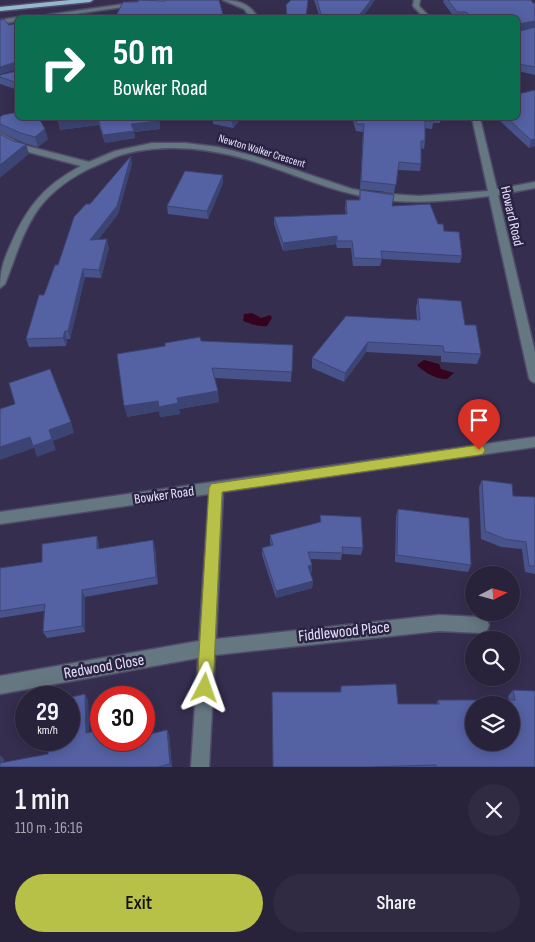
<!DOCTYPE html>
<meta charset="utf-8">
<style>
body{margin:0;font-family:"Sofia Sans Condensed",sans-serif;background:#302a42;color:#f1f3f6;height:100vh;display:flex;flex-direction:column;font-size:19px;white-space:nowrap}
*{box-sizing:border-box;margin:0}
p{font-size:16px;color:#a5a4af}
.icon{flex:none;width:28px;height:28px;fill:none;stroke:currentColor;stroke-width:2;stroke-linecap:round;stroke-linejoin:round}
.map{position:relative;height:767px;overflow:hidden}
.sheet{display:flex;flex-direction:column;background:#28223b;flex:1}
.sheet>*{flex:none}
.hud{position:absolute;left:15px;top:15px;width:505px;height:105px;border-radius:8px;box-shadow:0 2px 12px #0003,0 0 0 1px #443f55;background:#0b6e4f;color:#fff;overflow:hidden}
.needle{width:32px;rotate:84deg}
.tools{position:absolute;left:465px;top:566px;display:grid;gap:10px}
.tools a{display:grid;place-items:center;width:55px;height:55px;border-radius:50%;background:#28223b;box-shadow:0 2px 12px #0003,0 0 0 1px #443f55;font-size:25px}
.speed{position:absolute;left:15px;top:686px;display:flex;gap:10px;font-size:25px;font-weight:700;text-align:center}
.speed>*{display:grid;place-content:center;width:65px;height:65px;border-radius:50%;background:#28223b;box-shadow:0 2px 12px #0003,0 0 0 1px #443f55;line-height:1}
.speed small{font-size:12px;font-weight:400}
.speed .limit{border:8px solid #d22;background:#fff;color:#111}
.pin{position:absolute;display:grid;place-items:center;width:42px;height:42px;color:#fff;margin:-51px -21px;border-radius:50% 50% 50% 0;rotate:-45deg;box-shadow:0 0 5px #0007}
.pin .icon{rotate:45deg}
.me{position:absolute;width:55px;margin:-28px;rotate:4deg;stroke-linejoin:round;filter:drop-shadow(0 0 4px #0008)}
.turn{display:flex;align-items:center;gap:18px;height:105px;padding:0 15px;font-size:22px}
.turn .icon{width:65px;height:65px;stroke-width:2.5}
.turn b{display:block;font-size:35px;line-height:42px}
.round{display:grid;place-items:center;flex:none;width:52px;height:52px;border-radius:26px;background:#302a42}
.headline{display:flex;align-items:center;justify-content:space-between;height:85px;padding:0 15px}
h1{font-size:30px;font-weight:600;line-height:38px}
.cta{display:flex;gap:10px;margin-top:auto;padding:10px 15px}
.cta a{flex:1;height:58px;border-radius:30px;background:#b8c147;color:#111;font-size:20px;font-weight:600;line-height:58px;text-align:center}
.cta a+a{background:#302a42;color:#f1f3f6}
.map>svg:first-child{display:block}
</style>
<div class="map">
<svg width="535" height="767" viewBox="0 0 535 767">
<rect width="100%" height="100%" fill="#352e4f"/>
<g fill="#35031e">
<path d="M 252,313 L 261,318 L 270,315 L 272,318 L 267,326 C 259,327 251,324 243,321 L 244,314 Z"/>
<path d="M 424,360 L 439,364 L 441,369 L 454,373 L 447,379 C 435,379 425,373 417,365 Z"/>
</g>
<g fill="none" stroke-linecap="round" stroke-linejoin="round">
<defs>
<g id="minor">
<polygon points="153,0 171,0 48,18 25,18"/>
<path d="M 223,0 C 238,0 251,4 258,18 L 251,18 L 244,9 Z"/>
<polygon points="414,0 420,0 419,6 431,18 424,18 413,6"/>
<polygon points="18,17 20,18 18,18 18,21 0,24 0,20"/>
<path d="M 472,118 L 480,118 L 497,189 L 535,182 L 535,188 L 498,195 L 535,352 L 535,383 L 531,381 L 529,378 L 489,196 C 450,201 410,205 372,198 C 329,191 290,172 249,160 C 208,148 163,143 121,155 C 112,158 103,163 93,167 C 73,176 53,190 39,208 C 23,230 15,259 5,284 L 0,288 C 0,271 4,259 11,244 C 27,206 45,185 81,166 L 17,149 L 0,140 L 0,133 L 23,145 L 89,162 L 115,151 L 152,143 L 185,143 L 218,147 L 254,156 L 352,189 L 373,193 L 419,196 L 488,191 Z"/>
<polygon points="535,437 535,447 223,492 216,639 439,615 481,617 487,619 489,625 487,631 481,633 439,631 215,655 209,767 191,767 198,658 0,694 0,676 199,641 209,494 0,524 0,512"/>
</g>
<polygon id="major" points="70,0 93,0 90,2 0,11 0,7"/>
</defs>
<use href="#minor" stroke="#514b6a" stroke-width="3"/>
<use href="#major" stroke="#514b6a" stroke-width="3"/>
<use href="#minor" fill="#657781" fill-rule="evenodd"/>
<use href="#major" fill="#94b9cf" fill-rule="evenodd"/>
</g>
<g fill="#48538c" fill-rule="evenodd">
<polygon points="314,0 375,0 362,18 320,18"/>
<path d="M 444,0 L 531,0 L 533,3 L 535,3 L 535,75 L 518,71 L 518,18 L 455,18 L 443,2 ZM 535,27 L 520,31 L 519,30 Z"/>
<polygon points="18,23 18,90 0,84 0,77 17,71 17,69 0,74 9,25"/>
<polygon points="518,94 535,146 529,148 500,121 501,118 518,118"/>
<polygon points="0,117 48,139 38,147 24,143 0,132"/>
<polygon points="58,118 159,118 160,129 134,132 135,138 105,143 99,125 60,130"/>
<polygon points="179,118 195,118 193,120"/>
<polygon points="213,118 242,118 233,128 213,124"/>
<polygon points="352,118 441,118 440,123 433,123 432,129 425,128 425,141 424,149 421,148 421,164 420,171 398,170 394,193 360,189 363,132 356,131"/>
<polygon points="132,164 118,214 98,240 109,248 101,278 85,277 70,339 67,339 66,346 29,347 26,339 44,295 90,204"/>
<polygon points="223,183 208,219 168,214 167,206"/>
<polygon points="360,190 392,206 438,224 462,256 460,263 382,259 380,266 353,266 351,248 337,248 336,244 283,251 274,224 274,217 346,215 345,208 346,200 359,200"/>
<polygon points="418,298 465,325 481,354 477,364 441,362 441,356 366,352 344,382 312,368 312,358 417,320 416,308"/>
<polygon points="201,341 293,345 291,382 215,378 219,402 179,409 180,414 160,417 159,411 127,417"/>
<polygon points="482,480 513,496 535,497 535,574 525,572 522,549 501,547 481,539 479,487"/>
<polygon points="398,509 471,565 468,572 395,562 396,516"/>
<polygon points="320,515 363,548 361,555 342,554 341,560 310,559 312,572 310,573 313,581 312,588 276,598 262,555 262,548 271,545 270,542 270,535 320,522"/>
<polygon points="99,544 99,549 155,547 158,584 85,597 85,632 47,638 43,632 44,611 0,618 0,568 42,562"/>
<polygon points="341,686 398,704 436,704 438,700 509,700 508,696 513,690 535,767 273,767 340,692"/>
<polygon points="88,700 89,732 147,727 148,734 167,730 169,735 172,767 0,767 4,759 4,763 48,754"/>
</g>
<g fill="#3b4472">
<polygon points="371,0 375,0 362,18 357,18"/>
<polygon points="535,21 535,27 518,31 518,24"/>
<polygon points="16,62 18,69 0,74 0,67"/>
<polygon points="98,118 99,125 60,130 58,122"/>
<polygon points="235,118 242,118 233,128 232,121"/>
<polygon points="159,121 160,129 134,132 135,138 105,143 103,135 131,124"/>
<polygon points="45,129 48,139 38,147 35,137"/>
<polygon points="535,139 535,146 529,148 531,140"/>
<polygon points="26,144 29,154 0,178 0,165"/>
<polygon points="131,156 132,164 118,214 92,248 90,240"/>
<polygon points="223,175 223,183 208,219 207,211"/>
<polygon points="337,236 336,244 283,251 283,243"/>
<polygon points="107,239 109,248 101,278 99,270"/>
<polygon points="83,269 85,277 70,339 68,331"/>
<polygon points="65,331 67,339 66,346 63,338"/>
<polygon points="368,342 366,352 344,382 345,373"/>
<polygon points="218,391 219,402 179,409 180,414 160,417 159,411 127,417 124,406"/>
<polygon points="71,422 74,433 53,441 56,450 37,457 34,448 0,460 0,447"/>
<polygon points="97,536 99,544 100,556 97,549"/>
<polygon points="153,540 155,547 158,584 156,577"/>
<polygon points="312,565 312,572 307,573 308,566"/>
<polygon points="313,581 312,588 276,598 276,591"/>
<polygon points="82,590 85,597 85,632 82,626"/>
<polygon points="85,694 88,700 89,738 86,733"/>
<polygon points="145,722 147,727 149,740 146,735"/>
<polygon points="167,730 169,735 172,767 170,764"/>
<polygon points="0,755 4,759 3,767 0,765"/>
</g>
<g fill="#5461a3" stroke="#3b4472" fill-rule="evenodd">
<polygon points="139,0 164,1 164,0 219,0 224,18 115,18 123,2 138,2"/>
<polygon points="291,0 308,0 306,18 287,18 286,5"/>
<polygon points="317,0 371,0 357,18 322,18"/>
<polygon points="448,0 531,0 533,3 535,3 535,21 518,24 518,29 520,31 535,27 535,67 518,64 518,18 473,18 466,12 457,12"/>
<polygon points="4,19 9,25 18,23 18,64 16,62 0,67 0,20"/>
<polygon points="18,66 18,83 0,77 0,75 17,71"/>
<polygon points="535,90 535,139 531,140 507,118 518,118 518,110 521,110 518,107 518,94"/>
<polygon points="18,112 18,118 39,118 45,129 35,137 21,133 0,124 0,117 3,115"/>
<polygon points="58,118 159,118 159,121 131,124 134,131 103,135 98,118 58,122"/>
<polygon points="217,118 235,118 232,121"/>
<polygon points="355,118 433,118 434,121 425,121 425,141 421,141 421,164 399,162 396,185 361,181 364,124 357,124"/>
<polygon points="0,134 13,141 26,144 0,165"/>
<polygon points="131,156 117,206 90,240 107,239 99,270 83,269 68,331 65,331 63,338 26,339 39,295 44,295 55,265 58,265 74,217 86,204 90,204"/>
<polygon points="185,171 223,175 207,211 167,206"/>
<polygon points="360,190 394,195 392,206 430,204 438,224 443,224 444,231 459,232 462,256 381,251 382,259 354,258 352,241 337,241 337,236 283,243 274,217 347,214 346,200 360,200"/>
<polygon points="418,298 461,301 465,325 476,325 481,354 444,352 443,346 368,342 345,373 312,358 346,316 420,320"/>
<polygon points="200,337 201,341 293,345 292,372 212,368 218,391 177,398 178,403 159,407 158,401 124,406 117,354 165,346 165,343"/>
<polygon points="50,369 71,422 49,430 52,439 33,446 30,437 0,447 0,409 15,404 9,383"/>
<polygon points="482,480 512,484 513,496 535,497 535,566 529,566 526,542 505,539 485,531"/>
<polygon points="398,509 469,518 471,565 397,555"/>
<polygon points="320,515 361,517 363,548 342,547 343,553 308,552 312,565 308,566 313,581 276,591 262,548 273,545 270,535 321,522"/>
<polygon points="97,536 97,549 153,540 156,577 82,590 82,626 43,632 45,604 0,611 0,568 42,562 42,544"/>
<path d="M 396,684 L 398,704 L 439,704 L 438,700 L 515,700 L 513,690 L 535,691 L 535,767 L 436,767 L 436,765 L 367,767 L 273,767 L 272,692 L 341,692 L 341,686 ZM 474,705 L 511,705 L 511,742 L 474,742 Z"/>
<polygon points="85,694 86,733 101,730 101,740 144,740 144,722 145,722 146,735 167,730 170,764 158,767 0,767 0,763 48,754 49,740 69,740 69,698 67,698"/>
</g>
<polygon fill="#b8c147" stroke="#787d2e" points="479,445 483,446 485,450 483,454 479,455 222,492 213,688 210,693 205,696 199,693 197,688 209,488 211,484"/>
<g text-anchor="middle" dominant-baseline="central" stroke-width="5" stroke-linejoin="round" paint-order="stroke">
<g font-size="11" fill="#e6e2f8" stroke="#2b2344">
<text transform="translate(262 151) rotate(17)">Newton Walker Crescent</text>
</g>
<g font-size="14" fill="#e6e2f8" stroke="#2b2344">
<text transform="translate(512 216) rotate(77)">Howard Road</text>
<text transform="translate(164 495) rotate(-8)">Bowker Road</text>
</g>
<g font-size="16" fill="#e6e2f8" stroke="#2b2344">
<text transform="translate(344 632) rotate(-6)">Fiddlewood Place</text>
<text transform="translate(104 667) rotate(-10)">Redwood Close</text>
</g>
</g>
</svg>
<div class="tools">
<a><svg class="needle" viewBox="-14 -14 28 28"><path d="M0-13l5 13h-10z" fill="#e53935"/><path d="M0 13l5-13h-10z" fill="#a5a4af"/></svg></a>
<a><svg class="icon" aria-label="search" viewBox="0 0 24 24"><circle cx="10" cy="10" r="6"/><path d="M15 15l6 6"/></svg></a>
<a><svg class="icon" aria-label="layers" viewBox="0 0 24 24"><path d="M12 4l9 5-9 5-9-5zM3 14l9 5 9-5"/></svg></a>
</div>
<div class="speed"><div>29<small>km/h</small></div><div class="limit">30</div></div>
<div class="pin" style="left:479px;top:450px;background:#d93025"><svg class="icon" aria-label="arrive" viewBox="0 0 24 24"><path d="M6 21V4h12l-3 4 3 4H6"/></svg></div>
<svg class="me" style="left:205px;top:688px" viewBox="-20 -20 40 40"><path d="M0-17L14 15 0 8-14 15z" fill="#b8c147" stroke="#fff" stroke-width="4"/></svg>
<div class="hud">
<div class="turn"><svg class="icon" aria-label="right" viewBox="0 0 24 24"><path d="M7 20v-9h11M14 6l5 5-5 5"/></svg><div><b>50 m</b>Bowker Road</div></div>
</div>
</div>
<section class="sheet">
<div class="headline"><div><h1>1 min</h1><p>110 m · 16:16</p></div><a class="round"><svg class="icon" aria-label="close" viewBox="0 0 24 24"><path d="M6 6l12 12M18 6L6 18"/></svg></a></div>
<div class="cta"><a>Exit</a><a>Share</a></div>
</section>
